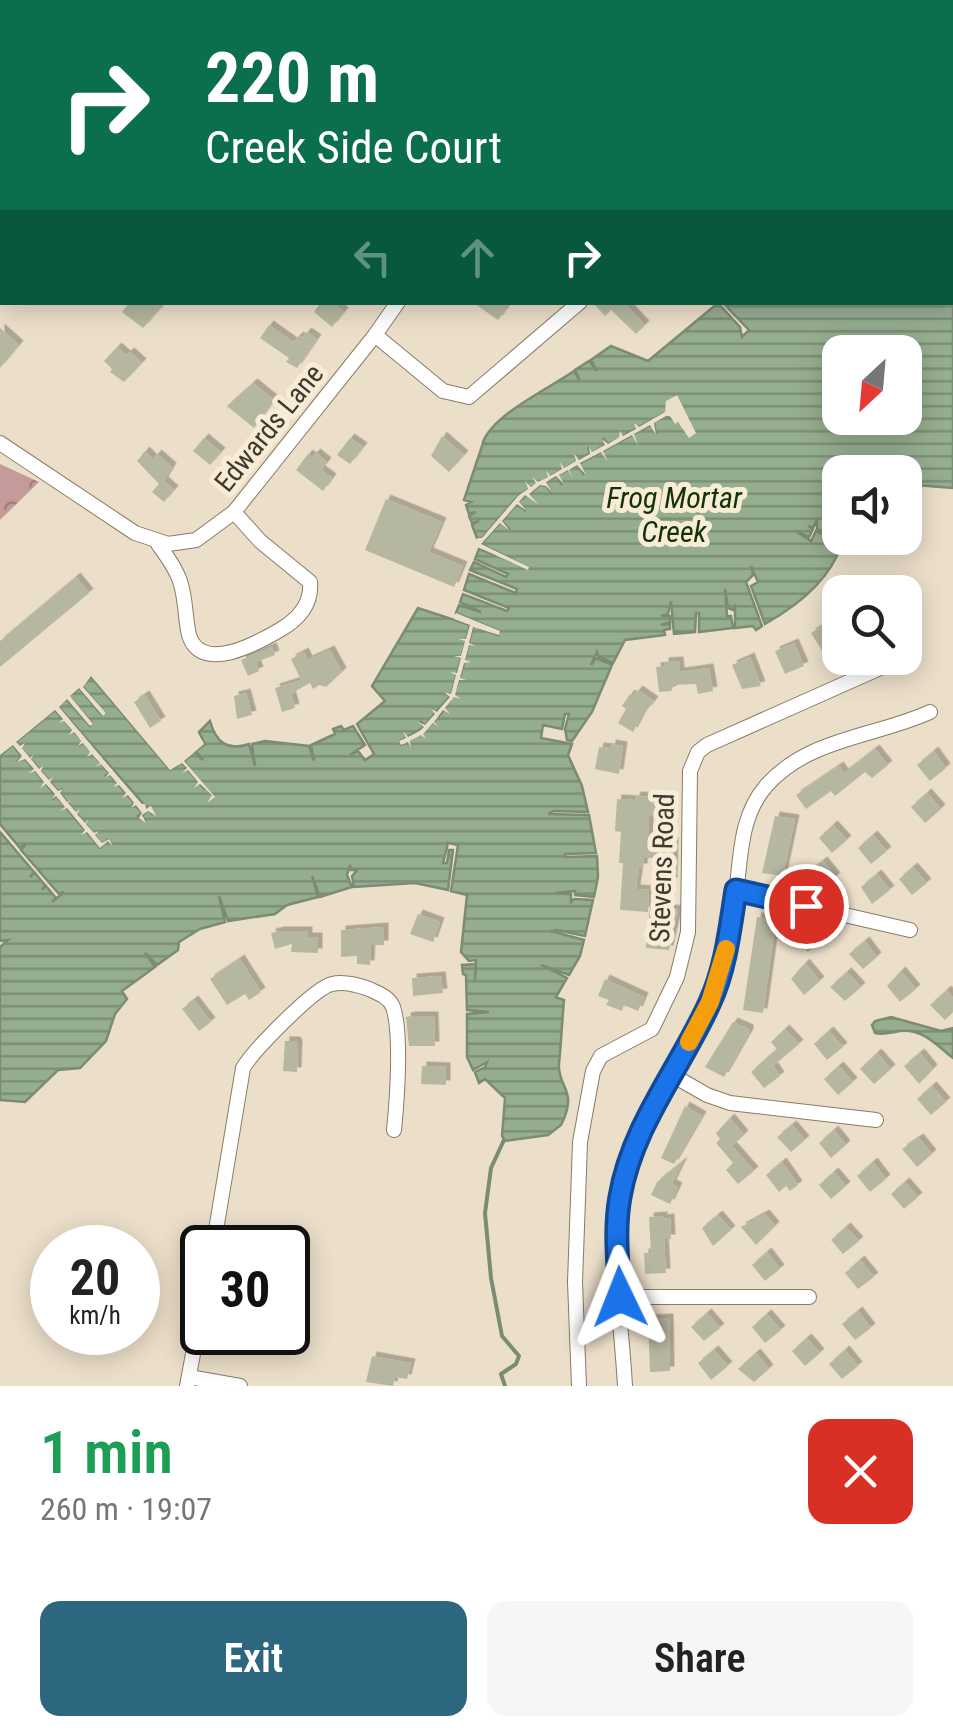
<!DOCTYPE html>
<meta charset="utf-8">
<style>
body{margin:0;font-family:"Roboto Condensed",sans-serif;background:#f6f6f6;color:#222;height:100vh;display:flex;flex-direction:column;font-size:38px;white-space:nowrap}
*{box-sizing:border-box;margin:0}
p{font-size:32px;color:#767676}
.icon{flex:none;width:55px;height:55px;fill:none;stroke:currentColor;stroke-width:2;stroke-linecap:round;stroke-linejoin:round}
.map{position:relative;height:1386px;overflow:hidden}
.panel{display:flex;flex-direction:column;background:#fff;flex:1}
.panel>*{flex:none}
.guide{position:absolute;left:0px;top:0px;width:955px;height:305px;box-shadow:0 5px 25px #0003;background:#0b6e4f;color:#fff;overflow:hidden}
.needle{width:65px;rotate:206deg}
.controls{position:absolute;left:822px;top:335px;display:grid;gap:20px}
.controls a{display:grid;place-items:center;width:100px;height:100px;border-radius:20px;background:#fff;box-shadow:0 5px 25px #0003;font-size:50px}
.speed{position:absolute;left:30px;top:1225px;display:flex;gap:20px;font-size:50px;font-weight:700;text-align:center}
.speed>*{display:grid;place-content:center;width:130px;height:130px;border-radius:50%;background:#fff;box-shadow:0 5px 25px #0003;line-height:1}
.speed small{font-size:25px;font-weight:400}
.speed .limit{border:5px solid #111;border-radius:15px;background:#fff;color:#111}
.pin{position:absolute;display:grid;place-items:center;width:85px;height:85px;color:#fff;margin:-42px;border:5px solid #fff;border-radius:50%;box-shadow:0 2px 10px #0007}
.me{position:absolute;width:110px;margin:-55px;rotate:358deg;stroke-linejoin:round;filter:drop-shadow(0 0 8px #0008)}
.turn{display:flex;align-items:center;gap:35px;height:210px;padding:0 40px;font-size:45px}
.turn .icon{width:130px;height:130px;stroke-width:2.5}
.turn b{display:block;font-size:70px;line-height:85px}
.lanes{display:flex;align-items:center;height:95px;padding:0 40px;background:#0003;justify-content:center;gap:50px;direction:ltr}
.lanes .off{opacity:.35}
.round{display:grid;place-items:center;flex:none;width:105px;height:105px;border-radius:20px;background:#f6f6f6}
.summary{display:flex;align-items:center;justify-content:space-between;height:170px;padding:0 40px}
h1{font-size:60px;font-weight:600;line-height:75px;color:#1e9e55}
.action{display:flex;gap:20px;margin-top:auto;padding:20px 40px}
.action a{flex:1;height:115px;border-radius:20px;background:#2c667f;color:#fff;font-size:40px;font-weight:600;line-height:115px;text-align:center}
.action a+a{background:#f6f6f6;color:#222}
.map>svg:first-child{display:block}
</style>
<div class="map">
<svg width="953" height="1386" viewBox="0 0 953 1386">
<defs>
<pattern id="forest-crowns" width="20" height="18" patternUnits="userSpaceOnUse" patternTransform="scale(2.5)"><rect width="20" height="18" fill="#c49b9a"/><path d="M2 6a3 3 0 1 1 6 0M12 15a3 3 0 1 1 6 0" fill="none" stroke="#a17f7e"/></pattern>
<pattern id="water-rules" width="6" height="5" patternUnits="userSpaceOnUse" patternTransform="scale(2.5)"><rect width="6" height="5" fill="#96ae90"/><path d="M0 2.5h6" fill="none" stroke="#7c8f76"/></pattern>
<filter id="shadow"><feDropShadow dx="4.5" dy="-4.5" stdDeviation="0" flood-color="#0004"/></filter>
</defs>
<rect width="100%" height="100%" fill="#ecdfca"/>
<polygon fill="url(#forest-crowns)" points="0,464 39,482 0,520"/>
<g fill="url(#water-rules)" stroke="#7c8b74" stroke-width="2.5" fill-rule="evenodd">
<polygon points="0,0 129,2 2,2 2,180"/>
<path d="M 916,0 L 953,0 L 953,488 L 915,485 L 905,496 L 905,472 L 840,472 L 840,538 L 844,538 L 844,540 L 817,529 L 817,520 L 813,528 L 808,526 L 813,529 L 809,537 L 797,532 L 811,541 L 816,531 L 842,543 C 831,579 797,606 765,624 L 751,586 L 758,582 L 751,566 L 753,575 L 746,582 L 762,626 L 756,630 L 753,626 L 735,628 L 735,607 L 733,610 L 728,608 L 725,589 L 727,616 L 731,616 L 733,628 L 699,632 L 699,613 L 696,613 L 695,632 L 674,634 L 671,601 L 668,614 L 661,616 L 670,616 L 670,622 L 661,625 L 670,624 L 670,629 L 664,630 L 665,635 L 625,640 L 613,663 L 598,656 L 597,652 L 591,665 L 596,658 L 612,665 L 592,712 L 572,741 L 567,740 L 565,729 L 569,714 L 565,714 L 562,729 L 543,725 L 541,738 L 572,744 L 568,755 L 582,786 L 588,812 L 554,811 L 548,814 L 589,815 L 596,853 L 565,854 L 566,857 L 597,856 L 598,877 L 594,897 L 575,895 L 575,891 L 555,893 L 571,894 L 571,902 L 574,899 L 593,900 L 585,936 L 557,930 L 551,931 L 584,940 L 580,956 L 569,975 L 541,965 L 567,978 L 556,997 L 564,1000 C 562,1022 561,1044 559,1064 C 557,1087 579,1090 561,1125 L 548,1135 L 505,1141 L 502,1136 L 505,1098 L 485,1079 L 479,1083 L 475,1072 L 485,1067 L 487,1062 L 473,1070 L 467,1057 L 467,1014 L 489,1012 L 467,1010 L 466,975 L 463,974 L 462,965 L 476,964 L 475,980 L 476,960 L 469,961 L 461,952 L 467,895 L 451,891 L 458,845 L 448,843 L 443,863 L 447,863 L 449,850 L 453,850 L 448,890 L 415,883 L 354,887 L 352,876 L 357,870 L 351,870 L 350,865 L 347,875 L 352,887 L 320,897 L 312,876 L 318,897 L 287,905 L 275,914 L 228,921 L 219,896 L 225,922 L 200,929 L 179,942 L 178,950 L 157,965 L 145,953 L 155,967 L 122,991 L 127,999 L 115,1014 L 106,1041 L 80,1068 L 58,1070 L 25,1102 L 0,1100 L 0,947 L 8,940 L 0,941 L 0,832 L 34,872 L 30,877 L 35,873 L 45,885 L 42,890 L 46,886 L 56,898 L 52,902 L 64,892 L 59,894 L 21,850 L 26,844 L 20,848 L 0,824 L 0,755 L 13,745 L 22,757 L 19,760 L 25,759 L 55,795 L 52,800 L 56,796 L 100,848 L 109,839 L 102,844 L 59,792 L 63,789 L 58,791 L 16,742 L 55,710 L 82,741 L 79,746 L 83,742 L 109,773 L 105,776 L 110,775 L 134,803 L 131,807 L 135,805 L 142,813 L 138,816 L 146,821 L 142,816 L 148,810 L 153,815 L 58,706 L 66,699 L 90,726 L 92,723 L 69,696 L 79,688 L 102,715 L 105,713 L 82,686 L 91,677 L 170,770 L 182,763 L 205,790 L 184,761 L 194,752 L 203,760 L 196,751 L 205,744 L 199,732 L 210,721 C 216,743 228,751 249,744 L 255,766 L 252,744 L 265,741 L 309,746 L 314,761 L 311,745 L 335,734 L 333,729 L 341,726 L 344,730 L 353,726 L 365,745 L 350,755 L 358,751 L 365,760 L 374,754 L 357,724 L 385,701 L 372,686 L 418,608 L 470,625 L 451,695 L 444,693 L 450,696 L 436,712 L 431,708 L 435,713 L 425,725 L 420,721 L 424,727 L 400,741 L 401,745 C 455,718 460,680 473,626 L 498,635 L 499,631 L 456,613 L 459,605 L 481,612 L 460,602 L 463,594 L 507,611 L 509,608 L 464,590 L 469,574 L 516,593 L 517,589 L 470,570 L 474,562 L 506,577 L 508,574 L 475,559 L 479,549 L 529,568 L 481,544 L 501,522 L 510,530 L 502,521 L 517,504 L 526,511 L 518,502 L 540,485 L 546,486 L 552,493 L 546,482 L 557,476 L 562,485 L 558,475 L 578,465 L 584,475 L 579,464 L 651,425 L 656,434 L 654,422 L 666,416 L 678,422 L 687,420 L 676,396 L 668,403 L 666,412 L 608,444 L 603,438 L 605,445 L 592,453 L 588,447 L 590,453 L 578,460 L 575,454 L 577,461 L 530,488 L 526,482 L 529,489 L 518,496 L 482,538 L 477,538 L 472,525 L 479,521 L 472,523 L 469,516 L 476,512 L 469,514 L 466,505 L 471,502 L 464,500 L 483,443 L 487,445 L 483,442 C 494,414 548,389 574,371 L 580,381 L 575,370 L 589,361 L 597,371 L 591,360 L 611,346 L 648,361 L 718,303 L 740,327 L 742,337 L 749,330 L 723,303 L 952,302 L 952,2 L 916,2 ZM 840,352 L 905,352 L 905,418 L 840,418 Z"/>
<path d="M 891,1017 L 941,1031 L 953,1028 L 953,1058 C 940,1048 927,1033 909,1031 C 898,1029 887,1036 875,1033 L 872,1025 L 875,1021 Z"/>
</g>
<g fill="#ecdfca">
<polygon points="677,395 696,433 689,438 678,422 675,424 670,416 666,416 654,423 656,435 650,425 634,434 638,445 632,435 603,451 608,462 601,452 580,463 586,475 577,465 569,470 573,479 568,470 559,475 564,484 556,476 546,482 553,493 546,486 540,485 529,494 538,504 525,495 519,502 527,511 517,504 502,521 510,531 500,523 481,544 529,567 528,570 480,548 477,538 482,538 518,496 528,489 525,481 531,487 536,483 532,477 538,482 548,477 546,470 550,476 562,469 560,462 564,468 576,461 574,453 579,460 590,454 589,446 592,452 605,445 602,439 608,444 619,437 620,431 623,436 636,429 634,423 639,427 665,412 666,401"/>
<polygon points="456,613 500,631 499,635 473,627 469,643 476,646 469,645 465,660 471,662 464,663 460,678 466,680 459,680 455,695 461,699 454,697 445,708 450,714 443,710 434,722 439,727 433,723 423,734 426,739 421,735 410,741 411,748 408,742 401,745 399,741 406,738 403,731 408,737 420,731 424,727 418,722 425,725 435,714 430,708 437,712 450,697 444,692 451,694 456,675 450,672 457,673 461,658 454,656 461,656 465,641 459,639 466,639 470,625 454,619"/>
<polygon points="90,672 170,764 202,740 204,744 184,761 215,797 207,803 212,795 200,784 194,788 198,782 188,770 182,773 187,768 182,763 170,770 91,676 83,687 106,713 103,716 79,688 70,696 93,724 90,726 67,699 59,707 141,804 145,804 146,809 151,806 156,816 148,811 142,815 146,823 139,818 142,813 136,805 131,808 134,803 128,795 122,798 126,793 119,785 113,787 117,783 110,775 105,778 109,773 101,764 95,767 100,763 92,754 87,757 90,752 83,743 78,746 81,741 74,732 69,735 72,730 64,721 59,723 63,719 55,710 16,742 20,746 25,743 22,748 30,758 34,754 31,759 39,769 43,766 41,771 49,780 53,777 50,782 58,791 63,789 60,793 67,802 71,800 68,803 76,812 80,809 77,814 85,823 89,819 86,824 94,833 99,831 95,835 102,843 109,839 113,847 108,841 100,848 87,832 81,835 85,830 67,808 60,811 65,807 56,796 51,800 55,794 46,784 40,788 44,782 35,771 28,774 34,769 25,759 17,762 22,756 13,745 0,755 0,749"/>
</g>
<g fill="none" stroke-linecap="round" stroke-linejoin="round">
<polyline stroke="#7c8b74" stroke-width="4" points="504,1140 491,1168 485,1213 491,1278 502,1336 519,1356 516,1364 501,1374 505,1386"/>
</g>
<g fill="#b6b7a0" filter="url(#shadow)">
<polygon points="130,302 166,302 143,328 122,312"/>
<polygon points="321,302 332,302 344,312 332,327 314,312"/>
<polygon points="472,302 511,302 498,320"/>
<polygon points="592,302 623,302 645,325 636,334 611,310 605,316"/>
<polygon points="269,325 293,342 299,336 302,338 307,332 317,339 297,368 286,362 289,358 260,338"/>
<polygon points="0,328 19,345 0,368"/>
<polygon points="117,347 126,355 130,352 142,363 124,382 110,372 112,369 104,361"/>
<polygon points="253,383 274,400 254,428 227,406"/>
<polygon points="442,436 464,455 449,472 431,456"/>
<polygon points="204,438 221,452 210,465 193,451"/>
<polygon points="350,438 363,447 350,464 337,455"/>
<polygon points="145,451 153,459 157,454 172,467 164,481 174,490 164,502 152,492 159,484 137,461"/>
<polygon points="316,453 327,462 321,470 332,478 323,491 296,470 308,454 312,457"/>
<polygon points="386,499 442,522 429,552 463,566 454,587 365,550"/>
<polygon points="76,577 89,593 0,667 0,641"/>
<polygon points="828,623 840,644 824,654 811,633"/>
<polygon points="794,643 804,666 785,674 775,651"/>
<polygon points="272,647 275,655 256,662 259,671 248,676 241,660"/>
<polygon points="330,650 342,672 326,687 319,685 313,689 310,683 294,692 291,694 295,708 282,712 275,688 301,680 291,659 304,652 308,660"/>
<polygon points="750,657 761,686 742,689 732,665"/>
<polygon points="679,661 680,672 709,668 713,691 698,694 696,684 674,685 671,691 659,692 656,667 664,666 664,662"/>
<polygon points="638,690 654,701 647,710 645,709 633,732 618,723 626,709 622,706 630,694 633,696"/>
<polygon points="246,693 252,715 237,719 234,696"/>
<polygon points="145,695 161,721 150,728 134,702"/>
<polygon points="611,744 623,746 619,774 595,769 599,747 611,748"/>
<polygon points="875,749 888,765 872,778 865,772 835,796 831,791 806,809 796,795 839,766 844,773"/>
<polygon points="934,751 946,768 930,781 917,765"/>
<polygon points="927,793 941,809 925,823 911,807"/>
<polygon points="636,796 668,798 667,816 649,815 649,842 674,842 673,882 662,882 663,858 644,858 643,868 639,868 636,889 649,890 648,912 620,910 623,863 619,863 621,832 615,831 617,799 635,800"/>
<polygon points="775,816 795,819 783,876 762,873"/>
<polygon points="833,825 847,840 832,853 819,838"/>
<polygon points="873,835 887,851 871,864 858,848"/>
<polygon points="823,861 836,877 818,892 807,873"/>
<polygon points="913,867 927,883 912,895 899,879"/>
<polygon points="877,874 890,890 872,904 861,887"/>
<polygon points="650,906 678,910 669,950 646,948"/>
<polygon points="418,914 440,922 433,942 410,934"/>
<polygon points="757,917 776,920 763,1013 743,1010"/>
<polygon points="810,924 823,938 808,952 795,937"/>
<polygon points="384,927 384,945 371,945 370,965 357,964 357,956 341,957 341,930"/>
<polygon points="280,931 308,931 308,937 318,937 318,953 291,952 292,944 275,949 271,933"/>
<polygon points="865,941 877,957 863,969 849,954"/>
<polygon points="240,959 261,992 249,1000 245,994 227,1005 210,979"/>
<polygon points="805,963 820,981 804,995 791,979"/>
<polygon points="901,971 916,989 900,1002 887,986"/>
<polygon points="847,972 861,987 845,1001 830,987"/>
<polygon points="441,976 443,993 413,996 412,978"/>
<polygon points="605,979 644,997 638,1011 624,1005 622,1011 606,1005 609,1000 598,996"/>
<polygon points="947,990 953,998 953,1012 945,1020 930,1005"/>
<polygon points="194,1000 211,1022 199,1031 182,1009"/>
<polygon points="411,1016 434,1016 435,1046 409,1046 406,1017"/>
<polygon points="733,1022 749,1029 749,1033 724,1077 705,1067"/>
<polygon points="785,1029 799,1044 773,1066 780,1076 764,1088 751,1072 777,1049 771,1042"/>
<polygon points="829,1031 843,1047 827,1060 814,1044"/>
<polygon points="285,1041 296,1041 298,1045 297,1072 283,1071"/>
<polygon points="877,1053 891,1069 874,1084 860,1069"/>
<polygon points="920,1053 933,1069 919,1084 904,1066"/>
<polygon points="422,1066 446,1067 446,1085 421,1084"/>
<polygon points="839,1066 853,1082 838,1095 824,1079"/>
<polygon points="932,1086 946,1102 931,1115 917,1099"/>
<polygon points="685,1106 702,1116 674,1164 661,1158"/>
<polygon points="730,1118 744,1135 732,1146 754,1171 738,1184 726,1170 733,1163 716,1143 720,1139 716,1133"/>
<polygon points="792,1125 805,1140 791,1152 777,1137"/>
<polygon points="834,1130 846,1145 831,1158 819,1143"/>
<polygon points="919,1138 932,1154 917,1167 902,1149"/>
<polygon points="683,1161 672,1184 678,1187 670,1204 651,1195 657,1182"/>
<polygon points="782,1162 798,1185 790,1191 786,1186 779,1192 766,1175"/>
<polygon points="873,1162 886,1179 870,1192 857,1176"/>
<polygon points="834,1172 846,1186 831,1199 819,1185"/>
<polygon points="905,1182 918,1197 904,1209 891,1194"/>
<polygon points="765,1214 775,1226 756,1245 741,1227"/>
<polygon points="718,1215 731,1230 713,1246 702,1228"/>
<polygon points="664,1216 662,1219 670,1218 671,1239 664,1239 666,1273 645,1274 644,1253 651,1253 649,1217"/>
<polygon points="846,1227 859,1241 843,1254 831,1240"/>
<polygon points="767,1252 780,1269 765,1281 752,1265"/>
<polygon points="860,1260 874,1277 858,1289 845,1273"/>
<polygon points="858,1311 871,1328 855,1340 842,1324"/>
<polygon points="707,1313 720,1328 704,1341 691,1327"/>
<polygon points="767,1314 781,1330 765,1343 752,1327"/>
<polygon points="669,1318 670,1371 650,1372 648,1319"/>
<polygon points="807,1338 820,1353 805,1366 792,1351"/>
<polygon points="714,1350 728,1366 711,1380 698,1363"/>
<polygon points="845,1350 858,1366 842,1379 829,1364"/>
<polygon points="756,1353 769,1369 754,1382 738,1369"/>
<polygon points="372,1356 411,1363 407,1379 395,1377 393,1386 366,1382"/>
</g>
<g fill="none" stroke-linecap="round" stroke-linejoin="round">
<defs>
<g id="minor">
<polyline points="603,2 604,0"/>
<polyline points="805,2 805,0"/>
<polyline points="375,335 443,391 469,397 580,302"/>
<polyline points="0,443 135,533 168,544 196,540 234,512 375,335 398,302"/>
<path d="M 156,541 C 165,554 175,566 180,581 C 186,599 185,618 189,635 C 201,675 259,642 278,631 C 298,620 312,604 310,582 L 260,541 L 234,512"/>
<polyline points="736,890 910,930"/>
<polyline points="672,1075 707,1095 730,1103 876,1120"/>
<path d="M 213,1248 L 243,1068 C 253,1051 314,988 332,984 C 344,981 358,985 369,989 C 378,993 389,997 393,1007 C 402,1033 397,1101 394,1130"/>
<polyline points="620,1297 809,1297"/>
<polyline points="189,1377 240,1386"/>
<polyline points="187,1386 202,1306"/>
<polyline points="579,1386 575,1282 579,1171 580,1142 593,1071 601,1056 652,1029 677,977 688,932 690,771 698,752 707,745 880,668"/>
<path d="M 625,1386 C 622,1329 610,1252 620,1196 C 634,1115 698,1054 720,976 C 727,949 732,921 736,894 C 741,856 740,816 766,786 C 808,738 875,737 930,712"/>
</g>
</defs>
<use href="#minor" stroke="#877b68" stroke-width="16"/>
<use href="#minor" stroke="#fff" stroke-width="14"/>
</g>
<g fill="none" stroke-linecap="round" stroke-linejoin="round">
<defs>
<path id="route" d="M 620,1297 C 618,1264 614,1229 620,1197 C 632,1125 681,1067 710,1002 C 726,967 730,927 736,890 L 806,906"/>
</defs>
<use href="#route" stroke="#114b97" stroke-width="25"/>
<use href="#route" stroke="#1a73e8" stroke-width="18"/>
<polyline stroke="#f59e0b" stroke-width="18" points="689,1042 710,1002 726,949"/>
</g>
<g text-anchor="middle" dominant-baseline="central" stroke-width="10" stroke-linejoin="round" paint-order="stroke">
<g font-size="28" fill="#3f3a31" stroke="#f9ecd6">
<text transform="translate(269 428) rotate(-51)">Edwards Lane</text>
<text transform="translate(662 868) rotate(-88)">Stevens Road</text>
</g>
<g font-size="30" font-style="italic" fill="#123307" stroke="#f9ecd6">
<text x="674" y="497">Frog Mortar<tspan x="674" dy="34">Creek</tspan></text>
</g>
</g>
</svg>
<div class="controls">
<a><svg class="needle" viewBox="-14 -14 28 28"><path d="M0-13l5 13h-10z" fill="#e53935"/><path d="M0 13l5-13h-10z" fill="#767676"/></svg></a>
<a><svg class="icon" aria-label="sound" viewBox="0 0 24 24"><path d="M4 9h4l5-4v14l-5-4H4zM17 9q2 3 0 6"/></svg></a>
<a><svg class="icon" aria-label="search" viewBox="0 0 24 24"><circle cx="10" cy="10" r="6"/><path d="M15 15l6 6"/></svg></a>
</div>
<div class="speed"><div>20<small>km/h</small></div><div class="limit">30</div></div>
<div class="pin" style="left:806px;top:906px;background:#d93025"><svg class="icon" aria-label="arrive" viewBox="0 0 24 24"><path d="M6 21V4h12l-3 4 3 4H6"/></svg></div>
<svg class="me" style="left:620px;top:1297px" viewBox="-20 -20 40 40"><path d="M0-17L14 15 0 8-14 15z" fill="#1a73e8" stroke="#fff" stroke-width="4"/></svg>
<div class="guide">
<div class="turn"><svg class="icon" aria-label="right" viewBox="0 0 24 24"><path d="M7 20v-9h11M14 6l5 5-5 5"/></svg><div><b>220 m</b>Creek Side Court</div></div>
<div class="lanes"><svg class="icon off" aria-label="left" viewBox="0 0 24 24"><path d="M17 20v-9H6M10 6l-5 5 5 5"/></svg><svg class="icon off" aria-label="ahead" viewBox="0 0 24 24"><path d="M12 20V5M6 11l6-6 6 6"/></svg><svg class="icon" aria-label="right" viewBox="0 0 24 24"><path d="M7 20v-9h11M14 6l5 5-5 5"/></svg></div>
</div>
</div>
<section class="panel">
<div class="summary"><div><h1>1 min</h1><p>260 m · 19:07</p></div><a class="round" style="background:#d93025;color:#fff"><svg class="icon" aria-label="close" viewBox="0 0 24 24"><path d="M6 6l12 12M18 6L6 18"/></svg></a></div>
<div class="action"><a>Exit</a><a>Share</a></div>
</section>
